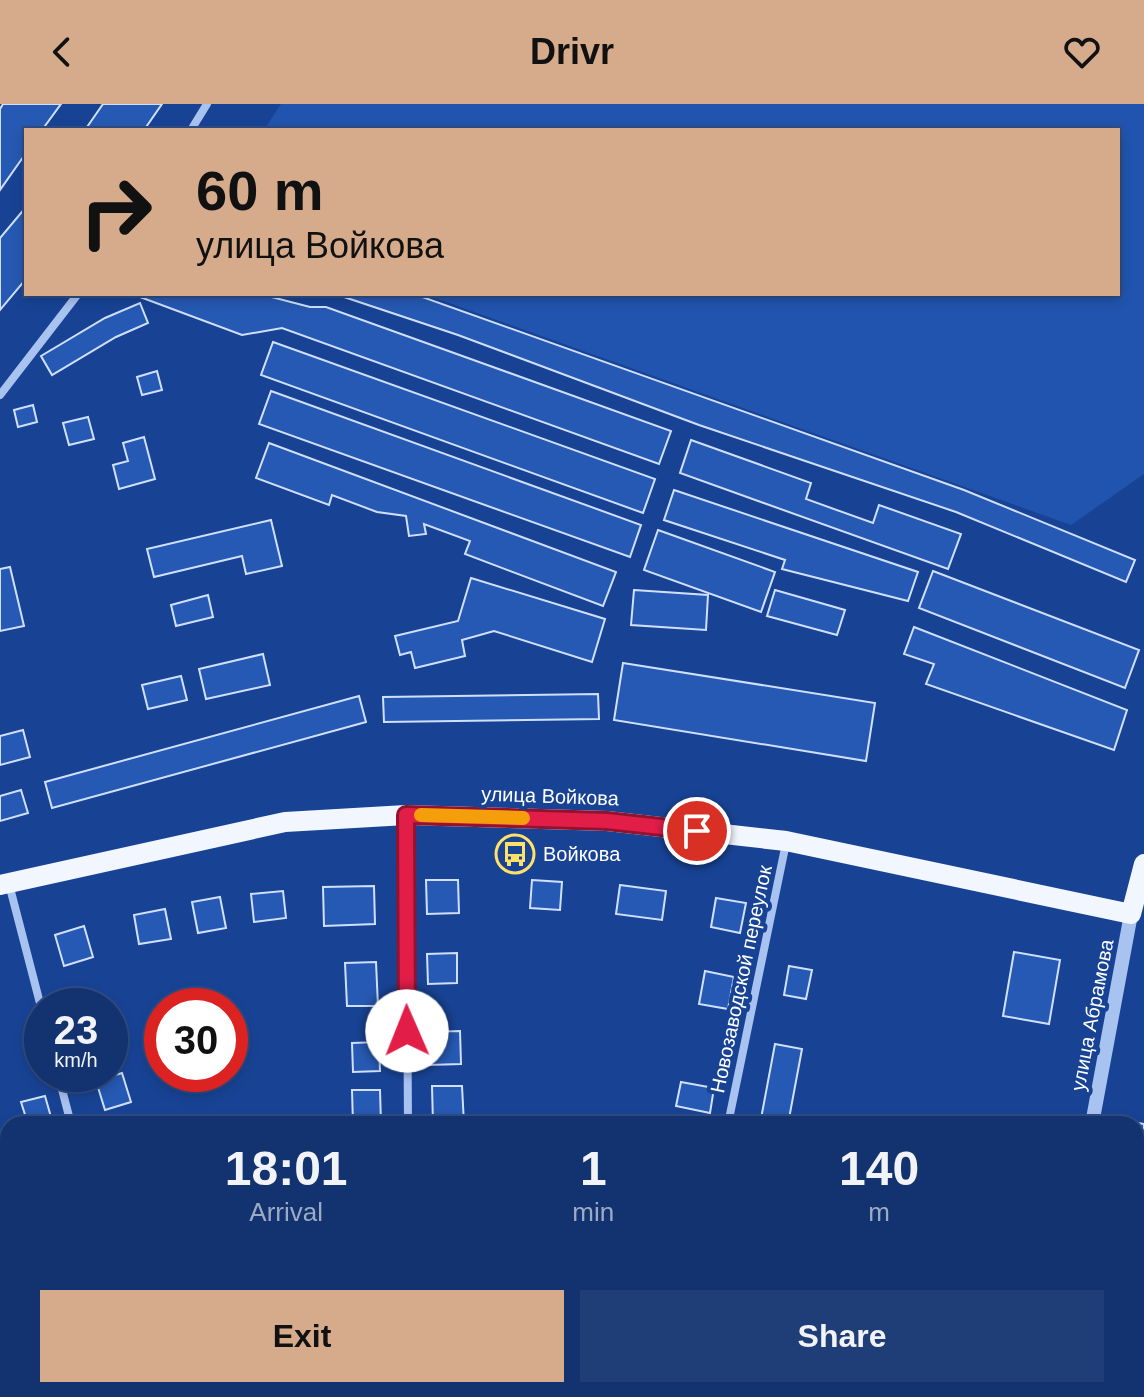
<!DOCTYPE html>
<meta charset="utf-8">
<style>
body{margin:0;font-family:Arial,sans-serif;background:#1f3e78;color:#f1f3f6;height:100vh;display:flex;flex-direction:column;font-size:30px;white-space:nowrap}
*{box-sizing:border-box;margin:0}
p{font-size:26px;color:#9caac3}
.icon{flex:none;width:44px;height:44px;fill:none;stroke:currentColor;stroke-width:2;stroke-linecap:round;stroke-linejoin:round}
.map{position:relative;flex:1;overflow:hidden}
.drawer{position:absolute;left:0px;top:1012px;width:1144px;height:282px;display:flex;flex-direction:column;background:#123270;border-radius:24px 24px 0 0;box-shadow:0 4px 12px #0003,0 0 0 2px #314d83}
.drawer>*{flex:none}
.banner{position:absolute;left:24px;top:24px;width:1096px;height:168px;border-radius:0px;box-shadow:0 4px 12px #0003,0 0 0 2px #314d83;background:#d6ab8b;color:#111;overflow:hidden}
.speed{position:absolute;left:24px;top:884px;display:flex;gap:16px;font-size:40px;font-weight:700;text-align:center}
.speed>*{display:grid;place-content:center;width:104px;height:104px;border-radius:50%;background:#123270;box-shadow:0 4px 12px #0003,0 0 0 2px #314d83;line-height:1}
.speed small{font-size:20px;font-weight:400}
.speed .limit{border:12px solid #d22;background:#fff;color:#111}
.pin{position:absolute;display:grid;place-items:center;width:68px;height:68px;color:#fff;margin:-34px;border:4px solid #fff;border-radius:50%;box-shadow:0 2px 8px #0007}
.me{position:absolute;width:88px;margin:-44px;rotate:359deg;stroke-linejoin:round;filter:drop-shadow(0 0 6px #0008)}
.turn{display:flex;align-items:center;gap:28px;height:168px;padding:0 40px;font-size:36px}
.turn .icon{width:104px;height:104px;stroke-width:2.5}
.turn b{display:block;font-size:56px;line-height:68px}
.eta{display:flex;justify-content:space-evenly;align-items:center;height:136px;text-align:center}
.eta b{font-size:48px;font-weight:700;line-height:56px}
.primary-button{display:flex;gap:16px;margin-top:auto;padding:16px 40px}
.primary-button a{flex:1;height:92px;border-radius:0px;background:#d6ab8b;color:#111;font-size:32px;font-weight:700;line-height:92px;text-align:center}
.primary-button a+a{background:#1f3e78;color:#f1f3f6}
header{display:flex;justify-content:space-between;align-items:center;height:104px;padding:0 40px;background:#d6ab8b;color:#111;font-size:36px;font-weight:700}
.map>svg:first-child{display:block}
</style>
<header><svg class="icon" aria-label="back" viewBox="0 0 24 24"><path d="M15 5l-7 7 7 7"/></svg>Drivr<svg class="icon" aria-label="heart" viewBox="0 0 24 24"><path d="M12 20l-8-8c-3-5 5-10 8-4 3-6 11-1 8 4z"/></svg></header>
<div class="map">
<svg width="1144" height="1293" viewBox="0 0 1144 1293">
<rect width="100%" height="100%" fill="#184395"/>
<polygon fill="#2054ae" points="281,0 1144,0 1144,370 1071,421 424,190 1118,190 1118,26 264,26"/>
<g fill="#2659b3" stroke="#d0e0fc" stroke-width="2">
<polygon points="3,0 61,0 42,26 26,26 26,49 0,86 0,5"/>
<polygon points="103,0 162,0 144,26 85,26"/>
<polygon points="26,103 26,175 0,206 0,134"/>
<polygon points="132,190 260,190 310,203 326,203 671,327 659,360 282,224 242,231"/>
<polygon points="335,190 414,190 964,386 1135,456 1126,478 956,408 699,321 458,231"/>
<polygon points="140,199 148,219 116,233 52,271 41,252 105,214"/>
<polygon points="273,238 655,375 643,409 261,271"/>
<polygon points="157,267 162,286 142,291 137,273"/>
<polygon points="271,287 641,421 630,453 259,320"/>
<polygon points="33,301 37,318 18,323 14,306"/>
<polygon points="88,313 94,335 69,341 63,319"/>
<polygon points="144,333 155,375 119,385 113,361 128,357 123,339"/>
<polygon points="691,336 811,379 806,395 873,419 879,401 961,430 948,465 680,369"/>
<polygon points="269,339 616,468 603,502 465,450 470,437 424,420 426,430 409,432 406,412 377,408 332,391 329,401 256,374"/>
<polygon points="674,386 918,468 908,497 782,465 785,456 664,416"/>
<polygon points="271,416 282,462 246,470 242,452 154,473 147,445"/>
<polygon points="658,426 775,468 761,508 644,466"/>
<polygon points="10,463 24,522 0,527 0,465"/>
<polygon points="933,467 1139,546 1125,584 919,504"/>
<polygon points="471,474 605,515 592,558 494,527 462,536 465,552 415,564 411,548 400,551 395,532 458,517"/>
<polygon points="634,486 708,491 706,526 631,521"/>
<polygon points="775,486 845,506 837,531 767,512"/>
<polygon points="208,491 213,513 176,522 171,501"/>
<polygon points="914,523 1127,606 1114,646 926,580 934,560 904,550"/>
<polygon points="263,550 270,581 206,595 199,565"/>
<polygon points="623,559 875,599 866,657 614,616"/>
<polygon points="181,572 187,596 148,605 142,581"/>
<polygon points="598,590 599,615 384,618 383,593"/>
<polygon points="359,592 366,618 52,704 45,678"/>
<polygon points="23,626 30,653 0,661 0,632"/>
<polygon points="21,686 28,709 0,717 0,692"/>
<polygon points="426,776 458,776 459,809 427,810"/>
<polygon points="532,776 562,778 560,806 530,804"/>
<polygon points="620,781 666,787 662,816 616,810"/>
<polygon points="374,782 375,820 324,822 323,783"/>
<polygon points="283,787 286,814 254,818 251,790"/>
<polygon points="220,793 226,824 198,829 192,798"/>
<polygon points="716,794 746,799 740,829 711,823"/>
<polygon points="165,805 171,835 139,840 134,811"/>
<polygon points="84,822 93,853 64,862 55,831"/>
<polygon points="1014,848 1060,856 1049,920 1003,912"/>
<polygon points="457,849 457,879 428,880 427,850"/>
<polygon points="376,858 378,902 347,902 345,859"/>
<polygon points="789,862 812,866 806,895 784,891"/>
<polygon points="705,867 734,873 728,905 699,900"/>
<polygon points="460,927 461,960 428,961 427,928"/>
<polygon points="379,938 380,967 353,968 352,939"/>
<polygon points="775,940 802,945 788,1020 760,1020"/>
<polygon points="122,969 131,998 105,1006 96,977"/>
<polygon points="681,978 714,984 710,1009 676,1002"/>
<polygon points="432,982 462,982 464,1020 433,1020"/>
<polygon points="352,986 380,986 381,1020 353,1020"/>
<polygon points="45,992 53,1020 28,1020 21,998"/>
<polygon points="1021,1013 1052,1019 1051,1020 1020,1020"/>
<polygon points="1138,1019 1144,1020 1144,1049 1136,1048"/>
<polygon points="1136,1078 1144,1080 1144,1120 1136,1119"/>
<polygon points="1136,1158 1144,1159 1141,1187 1136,1186"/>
<polygon points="68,1286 110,1286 84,1293 70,1293"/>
<polygon points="633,1286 661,1286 659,1293 632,1293"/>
</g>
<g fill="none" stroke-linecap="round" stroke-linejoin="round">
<g stroke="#a9c3f1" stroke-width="8">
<polyline points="191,26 207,0"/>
<polyline points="0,291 78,190"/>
<polyline points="406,713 408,1020"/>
<polyline points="9,780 42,907"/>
<polyline points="58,970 71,1020"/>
<polyline points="728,1020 786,739"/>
<polyline points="140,1286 142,1293"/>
<polyline points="678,1293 680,1286"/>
</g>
<g stroke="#a9c3f1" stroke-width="14">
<polyline points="1092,1020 1131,810"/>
<polyline points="1041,1293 1042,1286"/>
</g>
<polyline stroke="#f2f6ff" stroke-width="20" points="0,781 285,718 406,711 607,717 786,737 1131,810 1144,760"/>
</g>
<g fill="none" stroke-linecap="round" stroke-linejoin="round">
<defs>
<polyline id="route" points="407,927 406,711 607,717 697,727"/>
</defs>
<use href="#route" stroke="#92132f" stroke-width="20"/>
<use href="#route" stroke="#e11d48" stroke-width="14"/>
<polyline stroke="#f59e0b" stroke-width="14" points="421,711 523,714"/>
</g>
<defs>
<symbol id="bus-ring" viewBox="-11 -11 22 22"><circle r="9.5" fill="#184395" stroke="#ffe068" stroke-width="1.5"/><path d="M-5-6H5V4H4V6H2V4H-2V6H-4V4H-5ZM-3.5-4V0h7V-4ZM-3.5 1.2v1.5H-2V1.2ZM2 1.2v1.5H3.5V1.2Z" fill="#ffe068"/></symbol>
</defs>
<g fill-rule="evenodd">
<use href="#bus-ring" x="493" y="728" width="44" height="44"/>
</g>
<g text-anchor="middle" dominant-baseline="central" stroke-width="8" stroke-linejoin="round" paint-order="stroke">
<g font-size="20" fill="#fff" stroke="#184395">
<text transform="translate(550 692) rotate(2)">улица Войкова</text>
<text transform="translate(741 875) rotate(-78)">Новозаводской переулок</text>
<text transform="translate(1092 911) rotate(-79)">улица Абрамова</text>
</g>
<g font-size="20" fill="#fff" stroke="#184395" text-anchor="start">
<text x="543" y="750">Войкова</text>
</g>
</g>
</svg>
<div class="speed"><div>23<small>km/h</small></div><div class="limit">30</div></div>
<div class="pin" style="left:697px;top:727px;background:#d93025"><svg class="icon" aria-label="arrive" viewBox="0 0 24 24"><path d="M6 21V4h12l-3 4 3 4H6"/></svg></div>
<svg class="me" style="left:407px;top:927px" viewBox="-20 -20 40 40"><circle r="19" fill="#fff"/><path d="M0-13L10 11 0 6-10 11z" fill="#e11d48"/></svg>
<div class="banner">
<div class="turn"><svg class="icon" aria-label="right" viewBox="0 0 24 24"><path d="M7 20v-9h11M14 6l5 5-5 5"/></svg><div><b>60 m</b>улица Войкова</div></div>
</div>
<section class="drawer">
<div class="eta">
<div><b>18:01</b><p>Arrival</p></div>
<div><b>1</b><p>min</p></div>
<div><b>140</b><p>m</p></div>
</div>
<div class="primary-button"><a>Exit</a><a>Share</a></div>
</section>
</div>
